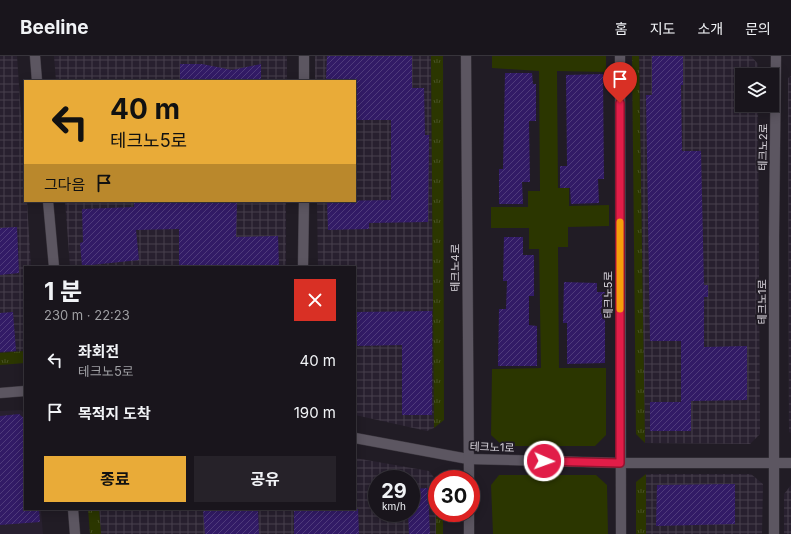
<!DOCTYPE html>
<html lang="ko">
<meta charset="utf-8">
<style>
body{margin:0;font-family:Inter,"Noto Sans KR",sans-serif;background:#262229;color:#f1f3f6;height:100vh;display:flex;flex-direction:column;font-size:15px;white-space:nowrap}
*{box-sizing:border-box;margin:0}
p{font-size:13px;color:#9f9fa3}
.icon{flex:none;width:22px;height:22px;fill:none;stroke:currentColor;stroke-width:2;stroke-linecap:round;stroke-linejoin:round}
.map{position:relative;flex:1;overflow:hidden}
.side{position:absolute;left:24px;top:210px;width:332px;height:244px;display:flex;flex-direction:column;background:#19151c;border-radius:0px;box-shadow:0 2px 10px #0003,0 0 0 1px #37343b}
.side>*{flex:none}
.banner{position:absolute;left:24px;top:24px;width:332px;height:122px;border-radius:0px;box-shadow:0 2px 10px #0003,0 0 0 1px #37343b;background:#e9ab38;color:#111;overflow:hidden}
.buttons{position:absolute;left:735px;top:12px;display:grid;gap:8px}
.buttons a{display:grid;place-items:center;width:44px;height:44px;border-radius:0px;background:#19151c;box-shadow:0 2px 10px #0003,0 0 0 1px #37343b;font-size:20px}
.speed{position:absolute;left:368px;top:414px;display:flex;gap:8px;font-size:20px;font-weight:700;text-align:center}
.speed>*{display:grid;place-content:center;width:52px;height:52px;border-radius:50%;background:#19151c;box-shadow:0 2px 10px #0003,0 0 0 1px #37343b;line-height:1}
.speed small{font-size:10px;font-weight:400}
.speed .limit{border:6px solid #d22;background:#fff;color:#111}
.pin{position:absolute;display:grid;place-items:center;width:34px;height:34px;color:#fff;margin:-41px -17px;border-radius:50% 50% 50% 0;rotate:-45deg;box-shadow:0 0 4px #0007}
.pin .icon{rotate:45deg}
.me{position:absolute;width:44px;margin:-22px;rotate:92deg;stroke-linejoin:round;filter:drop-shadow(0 0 3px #0008)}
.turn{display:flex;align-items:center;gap:14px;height:84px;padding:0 20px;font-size:18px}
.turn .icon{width:52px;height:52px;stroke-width:2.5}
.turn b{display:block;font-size:28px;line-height:34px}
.then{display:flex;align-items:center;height:38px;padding:0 20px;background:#0003;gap:8px;font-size:15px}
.round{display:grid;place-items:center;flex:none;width:42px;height:42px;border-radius:0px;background:#262229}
.headline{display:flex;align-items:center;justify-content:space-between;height:68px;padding:0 20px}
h1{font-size:24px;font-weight:700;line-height:30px}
.cta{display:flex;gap:8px;margin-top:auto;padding:8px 20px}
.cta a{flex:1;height:46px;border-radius:0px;background:#e9ab38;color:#111;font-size:16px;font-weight:700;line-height:46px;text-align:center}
.cta a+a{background:#262229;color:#f1f3f6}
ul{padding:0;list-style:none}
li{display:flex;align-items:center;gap:12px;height:52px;padding:0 20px}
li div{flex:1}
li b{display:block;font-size:15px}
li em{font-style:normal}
header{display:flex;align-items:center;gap:24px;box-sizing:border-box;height:56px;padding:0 20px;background:#19151c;border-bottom:1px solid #37343b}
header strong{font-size:19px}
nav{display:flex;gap:22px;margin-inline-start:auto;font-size:14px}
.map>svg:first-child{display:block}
</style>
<header>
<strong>Beeline</strong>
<nav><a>홈</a><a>지도</a><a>소개</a><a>문의</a></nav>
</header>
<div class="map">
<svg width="791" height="478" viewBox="0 0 791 478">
<defs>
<pattern id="industrial-grid" width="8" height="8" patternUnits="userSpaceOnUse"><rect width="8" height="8" fill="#28202f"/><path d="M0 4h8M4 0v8" fill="none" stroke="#47404d"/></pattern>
<pattern id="grass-tufts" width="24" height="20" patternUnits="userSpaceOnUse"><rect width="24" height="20" fill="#2b3600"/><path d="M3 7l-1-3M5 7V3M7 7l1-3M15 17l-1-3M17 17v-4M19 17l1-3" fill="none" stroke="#495225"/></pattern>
<pattern id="building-hatch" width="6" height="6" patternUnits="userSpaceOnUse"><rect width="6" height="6" fill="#321b66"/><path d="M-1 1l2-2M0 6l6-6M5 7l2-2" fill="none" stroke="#4f3b7b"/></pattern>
</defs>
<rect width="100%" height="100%" fill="#211c25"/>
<polygon fill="#28202f" points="21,354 25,358 25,453 41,453 43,478 0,478 0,355"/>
<g fill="url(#industrial-grid)" fill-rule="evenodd">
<polygon points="0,0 17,0 25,118 25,145 27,145 31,211 25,211 25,295 0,297"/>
<polygon points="54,0 287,0 287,25 56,25"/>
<polygon points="315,0 431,0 434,372 427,375 355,359 355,211 318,211 317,145 355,145 355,25 315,25"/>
<polygon points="639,0 751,0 758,8 758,19 742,19 742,49 758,49 760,378 750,388 645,387"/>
<polygon points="791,20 791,377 789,376 788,22"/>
<polygon points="65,145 286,145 286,211 70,211"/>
<path d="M 355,402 L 429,415 L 436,424 L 436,478 L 101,478 L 99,453 L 355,453 ZM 377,423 L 411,423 L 411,457 L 377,457 Z"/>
<polygon points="646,418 751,418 763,428 762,478 646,478"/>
<polygon points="791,429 791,478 784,478 784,438"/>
</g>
<g fill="url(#grass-tufts)">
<polygon points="431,0 443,0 444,364 434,372"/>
<polygon points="632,0 639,0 645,387 636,378"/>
<polygon points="25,295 25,307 0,309 0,297"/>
<polygon points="646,418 646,478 636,478 636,426"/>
<polygon points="436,424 437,457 443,457 443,478 436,478"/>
<polygon points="88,453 99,453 101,478 90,478"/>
</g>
<g fill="#2b3600">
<polygon points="492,0 606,0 606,16 557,15 558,132 569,132 569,150 609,149 609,170 568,171 568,191 558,191 559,312 606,312 606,379 595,390 503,390 491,379 492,313 541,312 539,193 529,193 529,172 491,172 491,151 528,151 528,135 540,135 539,15 492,12"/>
<polygon points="499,419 596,419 607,429 608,478 493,478 491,429"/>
</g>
<g fill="url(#building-hatch)">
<polygon points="327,0 412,0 412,32 424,32 425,79 429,79 428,166 369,167 369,173 328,174 327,145 391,144 391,64 355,64 355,24 326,24"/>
<polygon points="652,0 683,0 683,29 681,29 682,95 701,95 704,229 708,229 708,241 704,241 704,291 747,290 747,344 691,345 691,375 650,375 650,346 681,346 681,285 650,285 646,39 652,39"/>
<polygon points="180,8 202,8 232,14 261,8 261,25 180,25"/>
<polygon points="505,17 532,17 533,28 536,28 536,65 529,65 530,126 522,126 523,148 499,148 499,113 503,113"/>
<polygon points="603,18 604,123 598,123 599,147 571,148 570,132 560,132 560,110 567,110 566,19"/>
<polygon points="134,145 237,145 236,181 278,180 279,210 179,211 179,173 136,174 139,204 82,210 80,187 83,186 82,153 134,151"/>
<polygon points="17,171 19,217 0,219 0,172"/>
<polygon points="504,181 523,181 523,199 534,199 534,240 529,240 529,269 537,270 537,310 498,310 499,253 506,253 507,225 503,225"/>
<polygon points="564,226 597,227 597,236 605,236 605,307 567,308 567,267 563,267"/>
<polygon points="432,255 432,359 402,359 402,289 355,290 355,256"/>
<polygon points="13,256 16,295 0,296 0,257"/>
<polygon points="19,358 25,363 25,453 39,453 40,466 0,469 0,360"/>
<polygon points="735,428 735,468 656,470 657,429"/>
<polygon points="428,432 430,478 409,478 408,457 411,457 411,433"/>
<polygon points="203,453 258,453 259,478 205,478"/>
<polygon points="294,453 358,453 359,478 294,478"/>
</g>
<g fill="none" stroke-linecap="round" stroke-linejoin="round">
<defs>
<g id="minor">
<polyline points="35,0 37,25"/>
<polyline points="620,0 621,478"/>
<polyline points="304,25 304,0"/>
<polyline points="48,145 54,211"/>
<polyline points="303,211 304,145"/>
<polyline points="0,337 25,335"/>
<polyline points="355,382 468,403 620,407 791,407"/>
<polyline points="73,453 75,478"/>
<polyline points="774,478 774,181 776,0"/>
</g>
<g id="secondary">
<polyline points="466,0 469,423"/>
<polyline points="469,457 469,478"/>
</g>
</defs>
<use href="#minor" stroke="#3d3840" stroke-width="11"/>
<use href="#secondary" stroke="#3d3840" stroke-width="11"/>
<use href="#minor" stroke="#5c5661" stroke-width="10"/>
<use href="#secondary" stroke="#5c5661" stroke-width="10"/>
</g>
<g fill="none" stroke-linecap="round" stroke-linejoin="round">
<defs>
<polyline id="route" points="544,405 620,407 620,47"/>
</defs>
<use href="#route" stroke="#92132f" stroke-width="10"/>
<use href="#route" stroke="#e11d48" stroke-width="7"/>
<polyline stroke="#f59e0b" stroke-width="7" points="620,166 620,253"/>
</g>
<g text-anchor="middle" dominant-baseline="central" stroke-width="4" stroke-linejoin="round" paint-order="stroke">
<g font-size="11" fill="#dad6dd" stroke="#211c25">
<text transform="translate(763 91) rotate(-89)">테크노2로</text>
<text transform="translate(455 212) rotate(-90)">테크노4로</text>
<text transform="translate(608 239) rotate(-90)">테크노5로</text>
<text transform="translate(762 246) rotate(-90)">테크노1로</text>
<text transform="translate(492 391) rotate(2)">테크노1로</text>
</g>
</g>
</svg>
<div class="buttons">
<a><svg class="icon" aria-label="layers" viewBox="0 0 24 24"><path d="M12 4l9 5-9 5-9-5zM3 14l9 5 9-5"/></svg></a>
</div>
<div class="speed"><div>29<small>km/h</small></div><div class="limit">30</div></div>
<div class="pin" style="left:620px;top:47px;background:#d93025"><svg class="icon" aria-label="arrive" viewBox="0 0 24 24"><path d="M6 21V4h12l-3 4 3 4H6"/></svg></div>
<svg class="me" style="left:544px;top:405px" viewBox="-20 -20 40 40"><circle r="17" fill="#e11d48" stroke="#fff" stroke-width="3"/><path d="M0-11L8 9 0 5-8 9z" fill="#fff"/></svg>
<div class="banner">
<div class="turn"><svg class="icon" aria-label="left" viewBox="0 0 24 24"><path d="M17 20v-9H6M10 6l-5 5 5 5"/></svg><div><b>40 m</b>테크노5로</div></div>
<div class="then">그다음<svg class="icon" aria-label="arrive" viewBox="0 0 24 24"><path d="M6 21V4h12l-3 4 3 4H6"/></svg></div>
</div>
<section class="side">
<div class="headline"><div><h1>1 분</h1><p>230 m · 22:23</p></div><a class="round" style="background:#d93025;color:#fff"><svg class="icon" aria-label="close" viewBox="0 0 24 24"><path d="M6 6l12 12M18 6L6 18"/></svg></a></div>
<ul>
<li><svg class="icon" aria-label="left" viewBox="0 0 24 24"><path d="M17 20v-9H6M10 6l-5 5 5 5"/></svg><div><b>좌회전</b><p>테크노5로</p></div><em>40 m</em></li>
<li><svg class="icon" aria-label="arrive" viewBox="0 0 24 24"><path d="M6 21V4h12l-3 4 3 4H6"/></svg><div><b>목적지 도착</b></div><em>190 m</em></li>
</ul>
<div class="cta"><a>종료</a><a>공유</a></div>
</section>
</div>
